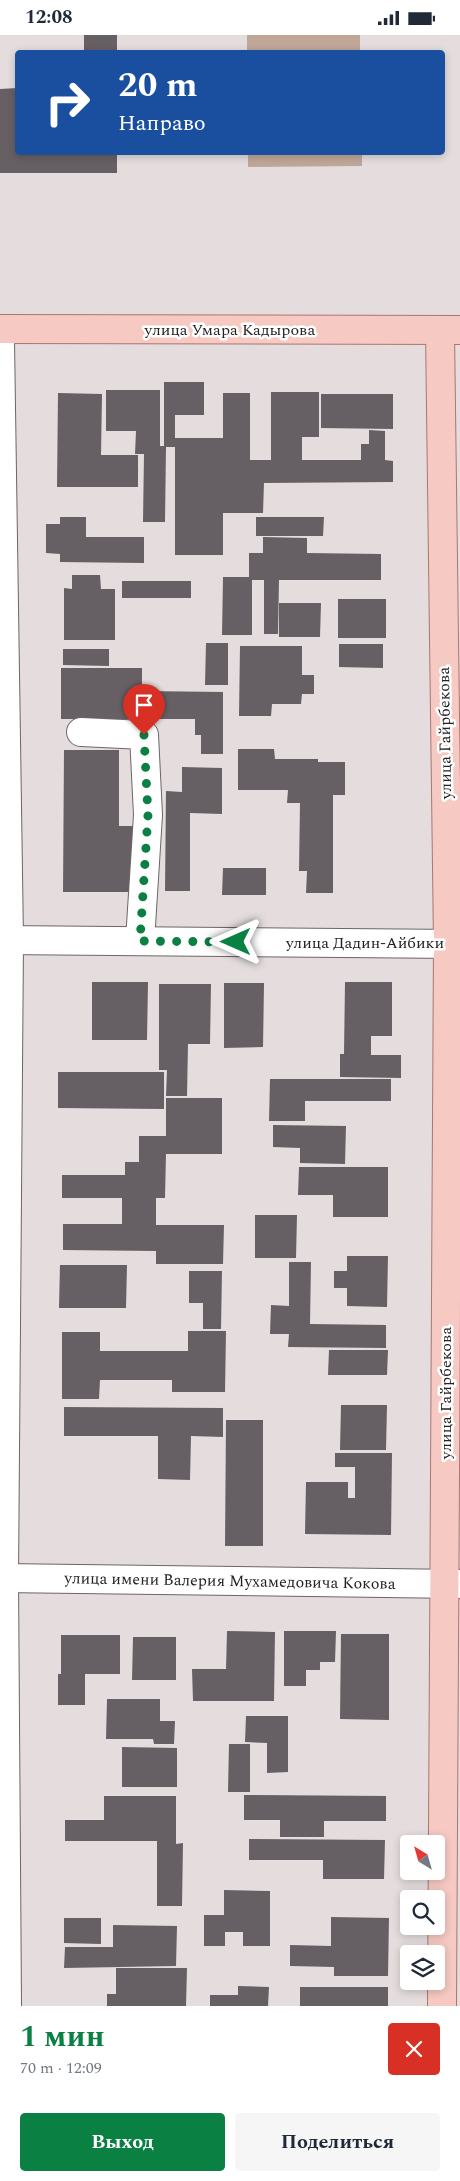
<!DOCTYPE html>
<html lang="ru">
<meta charset="utf-8">
<style>
body{margin:0;font-family:Spectral,serif;background:#f6f6f7;color:#1f2937;height:100vh;display:flex;flex-direction:column;font-size:19px;white-space:nowrap}
*{box-sizing:border-box;margin:0}
p{font-size:16px;color:#747a83}
.icon{flex:none;width:28px;height:28px;fill:none;stroke:currentColor;stroke-width:2;stroke-linecap:round;stroke-linejoin:round}
.map{position:relative;height:1971px;overflow:hidden}
.panel{display:flex;flex-direction:column;background:#fff;flex:1}
.panel>*{flex:none}
.top-card{position:absolute;left:15px;top:15px;width:430px;height:105px;border-radius:5px;box-shadow:0 2px 8px #0003;background:#1a4fa0;color:#fff;overflow:hidden}
.needle{width:32px;rotate:323deg}
.tools{position:absolute;left:400px;top:1800px;display:grid;gap:10px}
.tools a{display:grid;place-items:center;width:45px;height:45px;border-radius:5px;background:#fff;box-shadow:0 2px 8px #0003;font-size:25px}
.pin{position:absolute;display:grid;place-items:center;width:42px;height:42px;color:#fff;margin:-51px -21px;border-radius:50% 50% 50% 0;rotate:-45deg;box-shadow:0 0 5px #0007}
.pin .icon{rotate:45deg}
.me{position:absolute;width:55px;margin:-28px;rotate:270deg;stroke-linejoin:round;filter:drop-shadow(0 0 4px #0008)}
.turn{display:flex;align-items:center;gap:18px;height:105px;padding:0 20px;font-size:22px}
.turn .icon{width:65px;height:65px;stroke-width:2.5}
.turn b{display:block;font-size:35px;line-height:42px}
.round{display:grid;place-items:center;flex:none;width:52px;height:52px;border-radius:5px;background:#f6f6f7}
.overview{display:flex;align-items:center;justify-content:space-between;height:85px;padding:0 20px}
h1{font-size:30px;font-weight:700;line-height:38px;color:#0b8043}
.action{display:flex;gap:10px;margin-top:auto;padding:10px 20px}
.action a{flex:1;height:58px;border-radius:5px;background:#0b8043;color:#fff;font-size:20px;font-weight:700;line-height:58px;text-align:center}
.action a+a{background:#f6f6f7;color:#1f2937}
.status{display:flex;justify-content:space-between;align-items:center;height:35px;padding:0 25px;background:#fff;direction:ltr}
.status svg{height:14px;fill:currentColor}
.map>svg:first-child{display:block}
</style>
<div class="status"><b>12:08</b><svg viewBox="0 0 49 12"><path d="M0 12V9h3v3zM5 12V6h3v6zM10 12V3h3v9zM15 12V0h3v12zM26 1h20v11H26zM47 4h2v5h-2z"/></svg></div>
<div class="map">
<svg width="460" height="1971" viewBox="0 0 460 1971">
<rect width="100%" height="100%" fill="#e4dcdd"/>
<g fill="#bfa798">
<rect x="247" y="0" width="113" height="17"/>
<polygon points="248,118 362,118 362,131 248,132"/>
</g>
<g fill="#666064">
<rect x="84" y="0" width="33" height="18"/>
<polygon points="18,53 18,118 117,118 117,138 0,138 0,54"/>
<polygon points="164,347 204,347 204,380 175,380 175,403 223,403 223,358 250,358 250,425 271,425 271,357 319,357 319,402 302,402 302,425 361,425 361,409 369,409 369,395 385,396 385,425 393,426 393,447 264,448 263,478 223,478 223,520 175,520 175,412 166,412 165,487 143,487 144,419 135,419 136,396 106,396 106,355 160,355 160,411 164,411"/>
<polygon points="58,358 102,359 101,420 138,420 138,452 57,452"/>
<polygon points="321,359 393,359 393,394 321,393"/>
<polygon points="60,482 86,482 86,502 144,502 144,528 60,527 60,519 46,518 46,489 60,489"/>
<polygon points="256,482 324,482 323,501 256,501"/>
<polygon points="263,502 307,503 307,518 381,519 381,545 279,545 278,599 264,599 264,545 252,545 252,600 222,600 223,542 249,542 249,518 263,518"/>
<polygon points="72,540 100,540 101,554 115,554 115,605 64,605 64,553 72,554"/>
<rect x="122" y="546" width="69" height="17"/>
<rect x="338" y="564" width="48" height="39"/>
<polygon points="279,568 321,568 320,602 279,602"/>
<polygon points="206,608 228,608 228,650 205,650"/>
<polygon points="339,609 383,609 383,633 339,632"/>
<polygon points="240,611 302,611 302,640 314,640 314,659 302,659 301,669 272,669 271,681 239,681"/>
<polygon points="63,614 109,614 109,631 63,630"/>
<polygon points="61,633 142,633 142,656 223,657 223,719 201,719 201,700 195,700 195,684 61,684"/>
<polygon points="238,714 274,714 275,724 318,724 318,727 345,727 345,760 333,760 333,858 306,858 307,836 299,836 300,768 287,768 288,755 238,755"/>
<polygon points="64,715 119,715 119,791 136,791 136,857 63,857"/>
<polygon points="182,732 222,733 222,779 190,778 190,856 165,856 166,756 182,757"/>
<polygon points="223,833 266,833 266,860 222,860"/>
<polygon points="92,947 148,947 147,1005 92,1005"/>
<polygon points="345,947 392,947 392,1001 371,1001 371,1020 401,1020 401,1043 340,1042 340,1019 344,1019"/>
<polygon points="224,948 264,948 263,1012 224,1013"/>
<polygon points="159,949 211,949 210,1009 188,1009 187,1061 166,1061 167,1035 159,1035"/>
<polygon points="58,1037 164,1037 164,1074 58,1073"/>
<polygon points="270,1044 391,1044 391,1066 305,1066 305,1086 269,1086"/>
<polygon points="166,1063 222,1063 222,1119 166,1119 165,1163 156,1163 156,1190 224,1190 223,1229 156,1229 156,1216 63,1215 63,1189 122,1189 122,1163 62,1163 62,1140 125,1140 125,1127 139,1127 139,1101 166,1101"/>
<polygon points="273,1090 346,1091 345,1129 300,1128 300,1113 273,1112"/>
<polygon points="299,1132 388,1132 388,1182 333,1182 333,1160 298,1160"/>
<polygon points="255,1180 297,1180 296,1223 255,1223"/>
<polygon points="347,1221 388,1221 387,1272 347,1271 347,1253 334,1253 334,1236 347,1236"/>
<polygon points="289,1227 311,1227 310,1289 386,1290 386,1313 288,1312 289,1299 270,1299 271,1270 289,1271"/>
<polygon points="60,1230 127,1230 126,1273 59,1273"/>
<polygon points="189,1236 222,1236 221,1294 203,1294 203,1268 189,1268"/>
<polygon points="188,1296 226,1296 225,1357 172,1357 172,1345 100,1345 99,1364 62,1364 62,1297 100,1297 100,1316 188,1316"/>
<polygon points="329,1315 388,1315 387,1340 328,1340"/>
<polygon points="341,1370 387,1370 386,1415 340,1415"/>
<polygon points="64,1372 223,1373 223,1402 191,1401 190,1445 158,1444 158,1401 64,1401"/>
<polygon points="226,1385 263,1385 263,1511 225,1511"/>
<polygon points="335,1418 392,1418 391,1500 305,1499 306,1447 348,1447 348,1463 355,1463 355,1432 335,1432"/>
<polygon points="227,1596 275,1597 274,1666 193,1666 192,1634 226,1634"/>
<polygon points="284,1596 336,1596 335,1627 320,1627 320,1635 306,1635 306,1651 284,1651"/>
<polygon points="341,1599 389,1599 389,1685 340,1684"/>
<polygon points="61,1600 120,1600 120,1639 85,1639 85,1670 58,1670 58,1639 61,1639"/>
<polygon points="133,1602 176,1602 176,1645 132,1645"/>
<polygon points="107,1664 160,1664 160,1686 175,1686 174,1709 154,1709 153,1704 106,1704"/>
<polygon points="246,1681 288,1681 288,1737 267,1738 267,1708 245,1707"/>
<polygon points="229,1709 250,1709 250,1757 228,1757"/>
<polygon points="122,1712 177,1713 177,1752 122,1752"/>
<polygon points="244,1760 386,1761 386,1786 324,1786 324,1802 280,1802 280,1785 244,1785"/>
<polygon points="104,1761 176,1761 176,1809 183,1808 182,1871 157,1871 157,1806 65,1806 65,1785 104,1785"/>
<polygon points="249,1804 385,1805 384,1844 323,1844 323,1825 249,1825"/>
<polygon points="224,1855 270,1856 270,1911 243,1911 243,1897 225,1897 225,1911 204,1911 204,1880 224,1880"/>
<polygon points="331,1882 389,1883 388,1941 334,1941 334,1932 290,1931 290,1910 331,1911"/>
<polygon points="64,1883 101,1883 101,1909 64,1908"/>
<polygon points="113,1890 177,1891 176,1931 64,1933 65,1912 113,1912"/>
<polygon points="116,1933 187,1933 186,1971 107,1971 107,1959 116,1959"/>
<polygon points="238,1951 269,1952 268,1971 210,1971 210,1960 238,1960"/>
<rect x="300" y="1952" width="88" height="19"/>
</g>
<g fill="none" stroke-linecap="round" stroke-linejoin="round">
<defs>
<g id="minor">
<polyline points="0,306 9,905 4,1543 7,1971"/>
<polyline points="81,697 144,700 148,780 140,906"/>
<polyline points="0,905 460,909"/>
<polyline points="0,1543 460,1549"/>
</g>
<g id="major">
<polyline points="0,294 460,295"/>
<polyline points="440,296 448,909 442,1971"/>
</g>
</defs>
<use href="#minor" stroke="#6d6567" stroke-width="30"/>
<use href="#major" stroke="#a97770" stroke-width="30"/>
<use href="#minor" stroke="#fff" stroke-width="28"/>
<use href="#major" stroke="#f6c9c2" stroke-width="28"/>
</g>
<g fill="none" stroke-linecap="round" stroke-linejoin="round">
<polyline stroke="#0b8043" stroke-width="9" stroke-dasharray="0 16.2" points="144,700 148,780 140,906 236,907"/>
</g>
<g text-anchor="middle" dominant-baseline="central" stroke-width="5" stroke-linejoin="round" paint-order="stroke">
<g font-size="16" fill="#242121" stroke="#fff">
<text x="230" y="295">улица Умара Кадырова</text>
<text transform="translate(445 698) rotate(-91)">улица Гайрбекова</text>
<text x="365" y="908">улица Дадин-Айбики</text>
<text transform="translate(446 1358) rotate(-90)">улица Гайрбекова</text>
<text transform="translate(230 1546) rotate(1)">улица имени Валерия Мухамедовича Кокова</text>
</g>
</g>
</svg>
<div class="tools">
<a><svg class="needle" viewBox="-14 -14 28 28"><path d="M0-13l5 13h-10z" fill="#e53935"/><path d="M0 13l5-13h-10z" fill="#747a83"/></svg></a>
<a><svg class="icon" aria-label="search" viewBox="0 0 24 24"><circle cx="10" cy="10" r="6"/><path d="M15 15l6 6"/></svg></a>
<a><svg class="icon" aria-label="layers" viewBox="0 0 24 24"><path d="M12 4l9 5-9 5-9-5zM3 14l9 5 9-5"/></svg></a>
</div>
<div class="pin" style="left:144px;top:700px;background:#d93025"><svg class="icon" aria-label="arrive" viewBox="0 0 24 24"><path d="M6 21V4h12l-3 4 3 4H6"/></svg></div>
<svg class="me" style="left:236px;top:907px" viewBox="-20 -20 40 40"><path d="M0-17L14 15 0 8-14 15z" fill="#0b8043" stroke="#fff" stroke-width="4"/></svg>
<div class="top-card">
<div class="turn"><svg class="icon" aria-label="right" viewBox="0 0 24 24"><path d="M7 20v-9h11M14 6l5 5-5 5"/></svg><div><b>20 m</b>Направо</div></div>
</div>
</div>
<section class="panel">
<div class="overview"><div><h1>1 мин</h1><p>70 m · 12:09</p></div><a class="round" style="background:#d93025;color:#fff"><svg class="icon" aria-label="close" viewBox="0 0 24 24"><path d="M6 6l12 12M18 6L6 18"/></svg></a></div>
<div class="action"><a>Выход</a><a>Поделиться</a></div>
</section>
